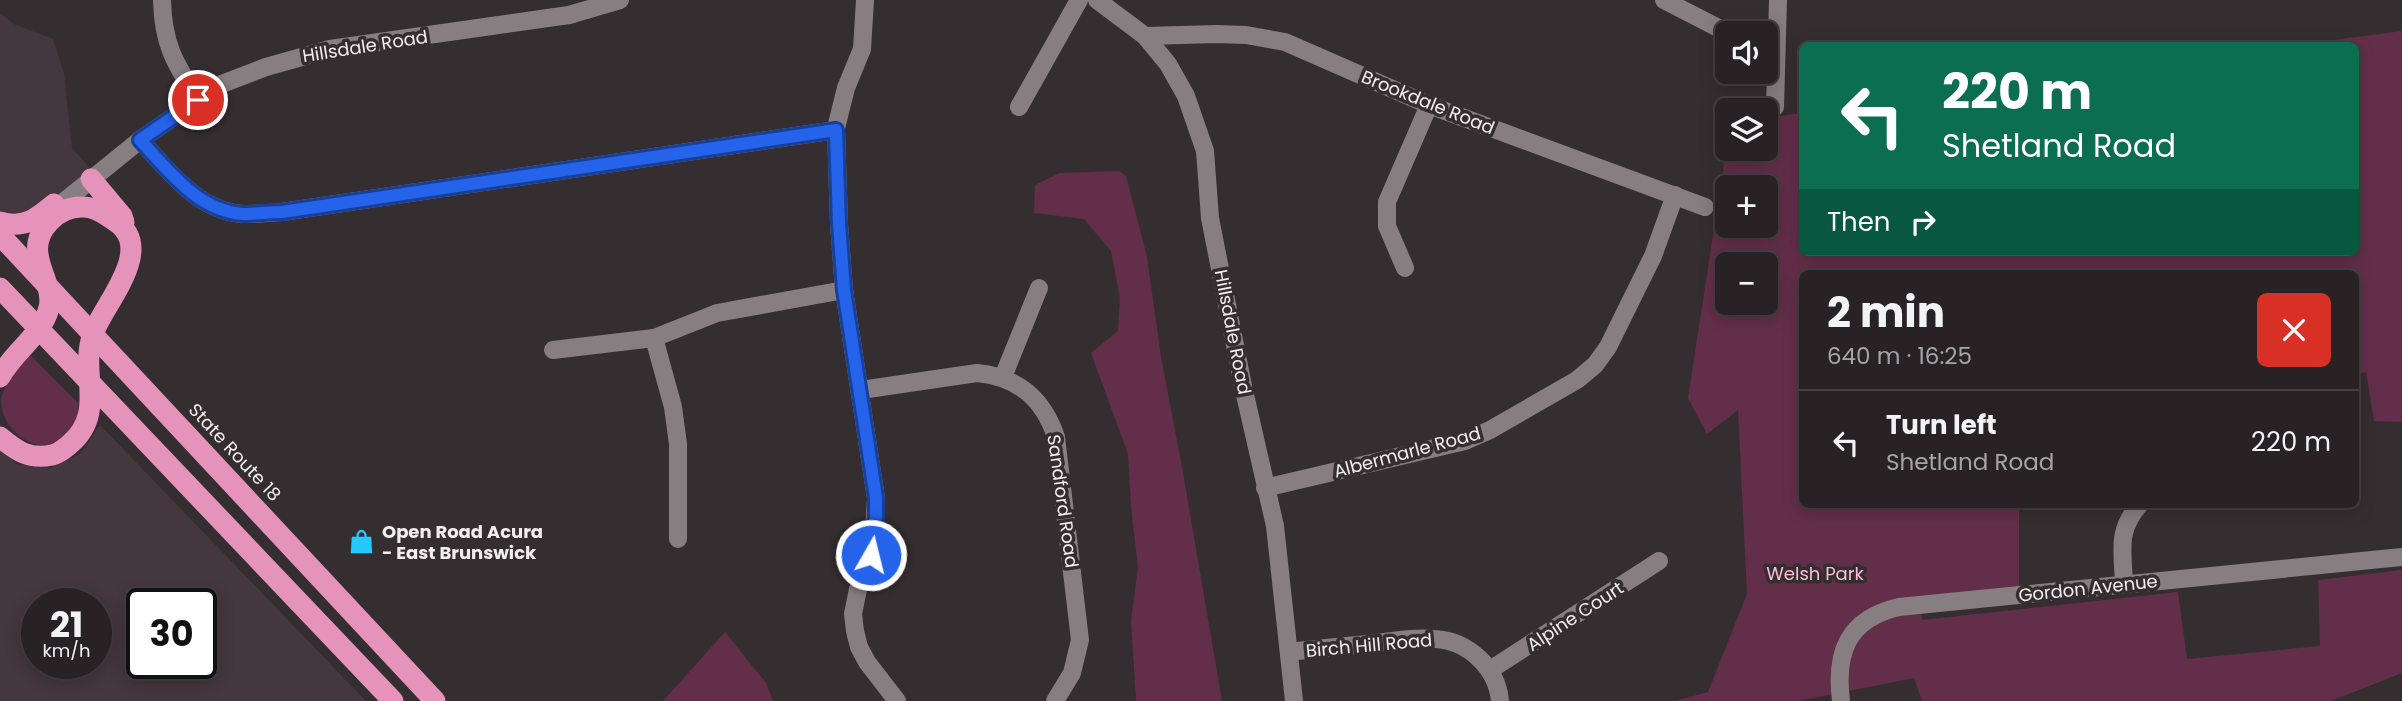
<!DOCTYPE html>
<meta charset="utf-8">
<style>
body{margin:0;font-family:Poppins,sans-serif;background:#342f32;color:#f1f3f6;height:100vh;display:flex;flex-direction:column;font-size:26px;white-space:nowrap}
*{box-sizing:border-box;margin:0}
p{font-size:23px;color:#a5a4a7}
.icon{flex:none;width:38px;height:38px;fill:none;stroke:currentColor;stroke-width:2;stroke-linecap:round;stroke-linejoin:round}
.map{position:relative;flex:1;overflow:hidden}
.side{position:absolute;left:1799px;top:270px;width:560px;height:238px;display:flex;flex-direction:column;background:#282225;border-radius:10px;box-shadow:0 4px 18px #0003,0 0 0 2px #443f42}
.side>*{flex:none}
.guide{position:absolute;left:1799px;top:42px;width:560px;height:214px;border-radius:10px;box-shadow:0 4px 18px #0003,0 0 0 2px #443f42;background:#0b6e4f;color:#fff;overflow:hidden}
.tools{position:absolute;left:1715px;top:21px;display:grid;gap:14px}
.tools a{display:grid;place-items:center;width:63px;height:63px;border-radius:10px;background:#282225;box-shadow:0 4px 18px #0003,0 0 0 2px #443f42;font-size:35px}
.speed{position:absolute;left:21px;top:588px;display:flex;gap:14px;font-size:35px;font-weight:700;text-align:center}
.speed>*{display:grid;place-content:center;width:91px;height:91px;border-radius:50%;background:#282225;box-shadow:0 4px 18px #0003,0 0 0 2px #443f42;line-height:1}
.speed small{font-size:18px;font-weight:400}
.speed .limit{border:4px solid #111;border-radius:10px;background:#fff;color:#111}
.pin{position:absolute;display:grid;place-items:center;width:60px;height:60px;color:#fff;margin:-30px;border:4px solid #fff;border-radius:50%;box-shadow:0 2px 7px #0007}
.me{position:absolute;width:77px;margin:-38px;rotate:8deg;stroke-linejoin:round;filter:drop-shadow(0 0 5px #0008)}
.turn{display:flex;align-items:center;gap:24px;height:147px;padding:0 28px;font-size:32px}
.turn .icon{width:91px;height:91px;stroke-width:2.5}
.turn b{display:block;font-size:49px;line-height:60px}
.then{display:flex;align-items:center;height:66px;padding:0 28px;background:#0003;gap:14px;font-size:26px}
.round{display:grid;place-items:center;flex:none;width:74px;height:74px;border-radius:10px;background:#342f32}
.head{display:flex;align-items:center;justify-content:space-between;height:119px;padding:0 28px}
h1{font-size:42px;font-weight:700;line-height:52px}
ul{padding:0;list-style:none}
li{display:flex;align-items:center;gap:21px;height:105px;padding:0 28px;border-top:2px solid #443f42}
li div{flex:1}
li b{display:block;font-size:26px}
li em{font-style:normal}
.map>svg:first-child{display:block}
</style>
<div class="map">
<svg width="2402" height="701" viewBox="0 0 2402 701">
<rect width="100%" height="100%" fill="#352e31"/>
<g fill="#44373d" fill-rule="evenodd">
<polygon points="0,13 14,24 53,39 64,73 72,148 96,175 66,200 0,222"/>
<path d="M 100,425 L 366,701 L 0,701 L 0,448 L 16,464 L 50,468 L 81,453 ZM 37,604 L 96,604 L 96,663 L 37,663 ZM 142,604 L 201,604 L 201,663 L 142,663 Z"/>
</g>
<g fill="#632e49" fill-rule="evenodd">
<path d="M 2402,31 L 2402,422 L 2374,421 L 2366,372 L 2356,374 L 2356,273 L 1802,273 L 1802,504 L 2023,504 L 2019,512 L 2019,595 L 1920,606 L 1922,620 L 2178,592 L 2187,659 L 2320,646 L 2318,580 L 2402,570 L 2402,673 L 2331,701 L 1922,701 L 1914,678 L 1798,701 L 1675,701 L 1708,692 L 1747,594 L 1738,410 L 1707,434 L 1688,398 L 1727,144 L 1727,149 L 1766,149 L 1766,118 L 1802,113 L 1802,252 L 2356,252 L 2356,46 L 2296,45 ZM 1727,187 L 1766,187 L 1766,226 L 1727,226 ZM 1727,264 L 1766,264 L 1766,303 L 1727,303 Z"/>
<polygon points="1119,171 1126,176 1147,257 1161,357 1182,467 1222,701 1136,701 1131,621 1138,567 1131,506 1128,454 1091,353 1118,331 1120,298 1111,251 1084,219 1034,213 1035,185 1060,173"/>
<path d="M 27,355 L 32,357 L 78,403 C 83,471 0,450 1,398 C 6,382 17,369 27,355 Z"/>
<polygon points="725,632 766,683 773,701 663,701"/>
</g>
<g fill="none" stroke-linecap="round" stroke-linejoin="round">
<g stroke="#867e81" stroke-width="18">
<path d="M 162,0 C 163,45 175,63 198,100"/>
<polyline points="865,0 862,49 846,88 836,128 839,224 844,290 876,498 874,536 871,555 858,589 853,614 855,631 859,647 867,662 897,701"/>
<polyline points="1097,0 1145,36 1168,64 1186,96 1205,151 1210,218 1243,386 1275,526 1294,701"/>
<polyline points="1664,0 1728,33"/>
<polyline points="1145,36 1217,34 1246,35 1285,42 1429,105 1705,207"/>
<polyline points="1019,107 1079,0"/>
<polyline points="1775,107 1778,0"/>
<path d="M 140,140 C 169,171 198,211 243,214 C 256,214 269,213 282,212 L 836,130"/>
<polyline points="66,200 140,140 198,100 214,87 266,67 330,49 569,15 620,0"/>
<polyline points="1405,268 1387,226 1387,202 1429,105"/>
<polyline points="654,338 673,407 678,444 678,539"/>
<polyline points="553,350 654,338 717,313 844,290"/>
<polyline points="1003,377 1039,288"/>
<path d="M 861,390 L 977,373 C 1018,377 1043,398 1056,437 L 1080,640 L 1072,673 L 1055,701"/>
<polyline points="1265,488 1465,441 1490,430 1577,380 1595,365 1608,347 1653,256 1675,195"/>
<path d="M 2124,585 C 2123,551 2116,531 2140,504"/>
<path d="M 1289,652 C 1316,649 1343,646 1370,644 C 1392,641 1414,637 1435,639 C 1469,641 1497,668 1500,701"/>
<polyline points="1490,670 1659,561"/>
<path d="M 1841,701 C 1835,653 1847,619 1899,607 L 2402,557"/>
</g>
<g stroke="#e693bb" stroke-width="21">
<polyline points="91,179 122,216 124,222"/>
<path d="M 0,222 C 24,229 36,219 54,204"/>
<polyline points="0,235 435,701"/>
<polyline points="0,288 393,701"/>
<path d="M 0,377 C 13,352 42,335 49,308 C 56,281 20,253 49,222 C 61,209 75,205 91,208 C 100,210 107,216 115,221 C 157,249 104,303 93,334 C 79,371 107,413 70,444 C 64,449 60,453 52,455 C 29,460 17,451 0,437"/>
</g>
</g>
<g fill="none" stroke-linecap="round" stroke-linejoin="round">
<defs>
<path id="route" d="M 198,100 L 140,140 C 169,171 198,211 243,214 C 256,214 269,212 282,212 L 836,130 L 839,224 L 844,290 L 876,498 L 876,517 L 871,555"/>
</defs>
<use href="#route" stroke="#184099" stroke-width="18"/>
<use href="#route" stroke="#2563eb" stroke-width="12"/>
</g>
<defs>
<symbol id="shop-bare" viewBox="-9 -9 18 18"><path d="M-5-2.5h2.3a2.7 3.5 0 0 1 5.4 0H5L5.5 6h-11ZM-1.5-2.5h3a1.5 2.3 0 0 0-3 0Z" fill="#25c9fe" stroke="#352e31" stroke-width="2.5" paint-order="stroke"/></symbol>
</defs>
<g fill-rule="evenodd">
<use href="#shop-bare" x="344" y="524" width="35" height="35"/>
</g>
<g text-anchor="middle" dominant-baseline="central" stroke-width="7" stroke-linejoin="round" paint-order="stroke">
<g font-size="18" fill="#f2edef" stroke="#352e31">
<text transform="translate(365 46) rotate(-9)">Hillsdale Road</text>
<text transform="translate(1428 102) rotate(22)">Brookdale Road</text>
<text transform="translate(1233 332) rotate(79)">Hillsdale Road</text>
<text transform="translate(235 452) rotate(47)">State Route 18</text>
<text transform="translate(1407 452) rotate(-15)">Albermarle Road</text>
<text transform="translate(1063 501) rotate(82)">Sandford Road</text>
<text transform="translate(2088 588) rotate(-6)">Gordon Avenue</text>
<text transform="translate(1575 616) rotate(-33)">Alpine Court</text>
<text transform="translate(1369 645) rotate(-5)">Birch Hill Road</text>
</g>
<g font-size="18" font-weight="bold" fill="#f2edef" stroke="#352e31" text-anchor="start">
<text x="382" y="531">Open Road Acura<tspan x="382" dy="21">- East Brunswick</tspan></text>
</g>
<g font-size="18" fill="#febcdb" stroke="#352e31">
<text x="1815" y="573">Welsh Park</text>
</g>
</g>
</svg>
<div class="tools">
<a><svg class="icon" aria-label="sound" viewBox="0 0 24 24"><path d="M4 9h4l5-4v14l-5-4H4zM17 9q2 3 0 6"/></svg></a>
<a><svg class="icon" aria-label="layers" viewBox="0 0 24 24"><path d="M12 4l9 5-9 5-9-5zM3 14l9 5 9-5"/></svg></a>
<a>+</a>
<a>−</a>
</div>
<div class="speed"><div>21<small>km/h</small></div><div class="limit">30</div></div>
<div class="pin" style="left:198px;top:100px;background:#d93025"><svg class="icon" aria-label="arrive" viewBox="0 0 24 24"><path d="M6 21V4h12l-3 4 3 4H6"/></svg></div>
<svg class="me" style="left:871px;top:555px" viewBox="-20 -20 40 40"><circle r="17" fill="#2563eb" stroke="#fff" stroke-width="3"/><path d="M0-11L8 9 0 5-8 9z" fill="#fff"/></svg>
<div class="guide">
<div class="turn"><svg class="icon" aria-label="left" viewBox="0 0 24 24"><path d="M17 20v-9H6M10 6l-5 5 5 5"/></svg><div><b>220 m</b>Shetland Road</div></div>
<div class="then">Then<svg class="icon" aria-label="right" viewBox="0 0 24 24"><path d="M7 20v-9h11M14 6l5 5-5 5"/></svg></div>
</div>
<section class="side">
<div class="head"><div><h1>2 min</h1><p>640 m · 16:25</p></div><a class="round" style="background:#d93025;color:#fff"><svg class="icon" aria-label="close" viewBox="0 0 24 24"><path d="M6 6l12 12M18 6L6 18"/></svg></a></div>
<ul>
<li><svg class="icon" aria-label="left" viewBox="0 0 24 24"><path d="M17 20v-9H6M10 6l-5 5 5 5"/></svg><div><b>Turn left</b><p>Shetland Road</p></div><em>220 m</em></li>
</ul>
</section>
</div>
